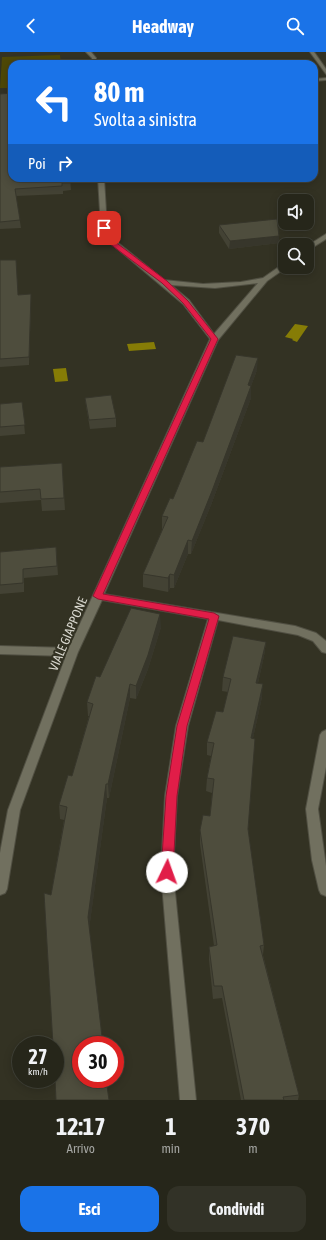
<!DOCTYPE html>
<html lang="it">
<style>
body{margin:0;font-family:"Asap Condensed",sans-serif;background:#323227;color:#f1f3f6;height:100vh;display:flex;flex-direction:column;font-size:15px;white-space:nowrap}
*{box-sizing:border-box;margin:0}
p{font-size:13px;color:#a4a5a2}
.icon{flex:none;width:22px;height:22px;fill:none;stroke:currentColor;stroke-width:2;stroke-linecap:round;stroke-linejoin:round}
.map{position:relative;height:1048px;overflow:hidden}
.side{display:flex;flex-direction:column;background:#26261a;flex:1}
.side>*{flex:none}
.hud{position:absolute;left:8px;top:8px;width:310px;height:122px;border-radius:12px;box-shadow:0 2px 10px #0003,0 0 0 1px #424339;background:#1a73e8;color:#fff;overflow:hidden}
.buttons{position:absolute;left:278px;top:142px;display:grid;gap:8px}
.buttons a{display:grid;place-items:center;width:36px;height:36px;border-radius:8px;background:#26261a;box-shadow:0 2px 10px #0003,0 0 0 1px #424339;font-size:20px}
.speed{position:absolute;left:12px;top:984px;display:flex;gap:8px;font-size:20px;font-weight:700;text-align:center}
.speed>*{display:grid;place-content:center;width:52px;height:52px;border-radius:50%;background:#26261a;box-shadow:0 2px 10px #0003,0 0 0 1px #424339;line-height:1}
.speed small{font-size:10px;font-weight:400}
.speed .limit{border:6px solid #d22;background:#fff;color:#111}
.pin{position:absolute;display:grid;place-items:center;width:34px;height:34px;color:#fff;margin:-17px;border-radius:8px;box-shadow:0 2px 6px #0006}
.me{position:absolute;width:44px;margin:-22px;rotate:3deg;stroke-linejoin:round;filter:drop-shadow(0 0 3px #0008)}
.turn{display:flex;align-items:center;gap:14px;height:84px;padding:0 20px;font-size:18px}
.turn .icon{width:52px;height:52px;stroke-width:2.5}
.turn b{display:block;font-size:28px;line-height:34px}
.then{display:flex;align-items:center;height:38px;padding:0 20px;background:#0003;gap:8px;font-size:15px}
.eta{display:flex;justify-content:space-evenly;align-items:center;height:68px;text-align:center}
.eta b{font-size:24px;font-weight:700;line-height:28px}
.primary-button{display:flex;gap:8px;margin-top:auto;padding:8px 20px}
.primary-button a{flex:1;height:46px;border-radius:12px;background:#1a73e8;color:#fff;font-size:16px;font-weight:700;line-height:46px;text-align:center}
.primary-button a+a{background:#323227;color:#f1f3f6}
header{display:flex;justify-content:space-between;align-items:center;height:52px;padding:0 20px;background:#1a73e8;color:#fff;font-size:18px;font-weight:700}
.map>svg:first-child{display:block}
</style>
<header><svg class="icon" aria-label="back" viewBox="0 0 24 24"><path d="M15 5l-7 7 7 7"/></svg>Headway<svg class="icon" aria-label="search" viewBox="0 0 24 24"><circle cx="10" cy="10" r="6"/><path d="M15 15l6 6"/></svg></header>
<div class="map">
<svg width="326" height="1048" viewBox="0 0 326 1048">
<rect width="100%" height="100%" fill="#333223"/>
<polygon fill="#4e4807" points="60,3 61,12 12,12 12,36 0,36 2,5"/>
<g fill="#867c06">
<polygon points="295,272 308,274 297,290 292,288 293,287 285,285"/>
<polygon points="154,290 156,297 129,299 127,292"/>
<polygon points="66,316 68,329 55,330 53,317"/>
</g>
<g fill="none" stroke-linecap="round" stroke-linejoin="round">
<defs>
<g id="minor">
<polygon points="86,0 91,0 96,6 96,12 92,12 92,6"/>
<polygon points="310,0 314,0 326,17 326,22"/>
<polygon points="326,26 326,28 314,29 314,27"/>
<path d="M 98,126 L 104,126 L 107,176 L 112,186 L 164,228 L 203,232 L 241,230 L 263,226 L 283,212 L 285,211 L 285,215 L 287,215 L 267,229 L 218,288 L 104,542 L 295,574 L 316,581 L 326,589 L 326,601 L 322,600 L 313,589 L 298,583 L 218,568 L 188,674 L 177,744 L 173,820 L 196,1048 L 180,1048 L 161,820 L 165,744 L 176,674 L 208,567 L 102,548 L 78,600 L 20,758 L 7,837 L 5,841 L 0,843 L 0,801 L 8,758 L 66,604 L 0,602 L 0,594 L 69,596 L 210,287 L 183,252 L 107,188 L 101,176 ZM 258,231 L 214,282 L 189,248 L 171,233 L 215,236 Z"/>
<polygon points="326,182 326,187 307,199 307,194"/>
<polygon points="326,678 326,715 318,757 326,814 326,844 321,842 319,838 312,808 306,757 320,683 322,680"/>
</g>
</defs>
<use href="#minor" stroke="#504f42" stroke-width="2"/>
<use href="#minor" fill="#71705f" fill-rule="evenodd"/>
</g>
<g fill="#434234">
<polygon points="0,42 70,126 71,138 63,139 63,142 16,144 21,176 0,177"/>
<polygon points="219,173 279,184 279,191 229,197 219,181"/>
<polygon points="0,208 16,215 18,243 31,242 31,250 29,313 0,315"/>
<polygon points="257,318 251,334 251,346 211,453 191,502 188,502 174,536 170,536 168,540 143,535 143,522 162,478 162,464 173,447 203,390"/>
<polygon points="85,346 116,366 116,375 90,377 86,354"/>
<polygon points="22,350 25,382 0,384 0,352"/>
<polygon points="62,411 65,458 42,459 41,448 0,451 0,415"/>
<polygon points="56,495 58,523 24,526 24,540 0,542 0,500"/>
<polygon points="161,575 148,617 136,647 130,646 109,746 107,746 89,877 51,843 64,768 60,767 59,753 72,724 89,664 88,664 87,650 100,625"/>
<polygon points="266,590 264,604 258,631 262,645 253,686 248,777 264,893 263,903 299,1043 298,1048 241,1048 222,946 213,947 209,908 209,895 214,894 200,792 200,778 210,764 212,741 206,739 207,726 211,704 207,703 207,690 223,660 228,640 222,639 223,625"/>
</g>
<g fill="#37362b">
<polygon points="279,184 279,191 229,197 230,189"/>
<polygon points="31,242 31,250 29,313 29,305"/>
<polygon points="258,306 257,318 251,334 251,346 211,453 191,502 192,489"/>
<polygon points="188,488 188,502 174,536 174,523"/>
<polygon points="170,522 170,536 168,540 168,526"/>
<polygon points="160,562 161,575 148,617 136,647 136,634"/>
<polygon points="266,590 264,604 255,644 256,631"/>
<polygon points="130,632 130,646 109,746 108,732"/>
<polygon points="263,632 262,645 250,700 251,686"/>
<polygon points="106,732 107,746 89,878 88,865"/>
</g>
<g fill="#4e4d3d" stroke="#37362b">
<polygon points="12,41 12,126 70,126 71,131 62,131 62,134 15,137 20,168 0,170 0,42"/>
<polygon points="277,167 279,184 230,189 219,173"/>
<polygon points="0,208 16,208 18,243 31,242 29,305 0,307"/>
<polygon points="236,303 258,306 248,333 251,334 212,439 192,489 188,488 174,523 170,522 168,526 143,522 168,465 162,464 170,446 173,447 197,389 203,390"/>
<polygon points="111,343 116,366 89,368 85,346"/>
<polygon points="22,350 25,373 0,375 0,352"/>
<polygon points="62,411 64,446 41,447 40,437 0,440 0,415"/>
<polygon points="56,495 57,514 23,517 23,531 0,533 0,500"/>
<polygon points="131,556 160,562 148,603 136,634 130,632 108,732 106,732 88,865 103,993 81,993 81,1027 106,1027 109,1048 56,1048 55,1027 55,993 53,993 44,841 51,843 67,755 59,753 68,723 72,724 93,652 87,650 96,624 100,625"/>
<polygon points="233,584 266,590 256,631 263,632 251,686 255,687 248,777 264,893 260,894 299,1043 283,1045 284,1048 244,1048 222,934 214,934 209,895 217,893 200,778 203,763 210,764 214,727 207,726 214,691 207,690 216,659 223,660 231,627 223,625"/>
</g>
<polygon fill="#e11d48" stroke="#92132f" points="102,174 106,174 114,189 167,229 188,249 218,287 103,542 214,561 219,564 187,674 177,744 173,820 171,824 167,825 163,824 161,820 166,744 177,674 209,567 98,547 93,544 211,287 183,251 162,231 110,192 104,183"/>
<g text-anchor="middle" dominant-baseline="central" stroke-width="4" stroke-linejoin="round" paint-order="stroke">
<g font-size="13" fill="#d7d6cd" stroke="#333223">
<text transform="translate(68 582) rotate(-67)">VIALE GIAPPONE</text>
</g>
</g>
</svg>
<div class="buttons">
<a><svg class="icon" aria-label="sound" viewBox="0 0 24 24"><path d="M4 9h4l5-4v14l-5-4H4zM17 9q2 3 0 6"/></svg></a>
<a><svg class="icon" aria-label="search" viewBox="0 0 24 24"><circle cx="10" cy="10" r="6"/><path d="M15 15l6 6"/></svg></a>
</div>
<div class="speed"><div>27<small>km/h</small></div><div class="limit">30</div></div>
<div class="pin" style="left:104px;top:176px;background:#d93025"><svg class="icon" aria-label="arrive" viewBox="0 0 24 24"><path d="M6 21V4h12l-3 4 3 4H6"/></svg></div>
<svg class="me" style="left:167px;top:820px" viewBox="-20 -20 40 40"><circle r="19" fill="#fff"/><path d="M0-13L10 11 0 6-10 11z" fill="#e11d48"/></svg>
<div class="hud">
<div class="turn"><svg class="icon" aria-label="left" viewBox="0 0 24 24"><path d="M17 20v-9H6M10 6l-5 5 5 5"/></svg><div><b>80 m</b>Svolta a sinistra</div></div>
<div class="then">Poi<svg class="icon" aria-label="right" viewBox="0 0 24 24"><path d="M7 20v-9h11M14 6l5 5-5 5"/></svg></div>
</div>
</div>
<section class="side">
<div class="eta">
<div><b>12:17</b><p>Arrivo</p></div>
<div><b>1</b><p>min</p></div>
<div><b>370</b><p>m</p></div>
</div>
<div class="primary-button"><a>Esci</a><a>Condividi</a></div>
</section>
